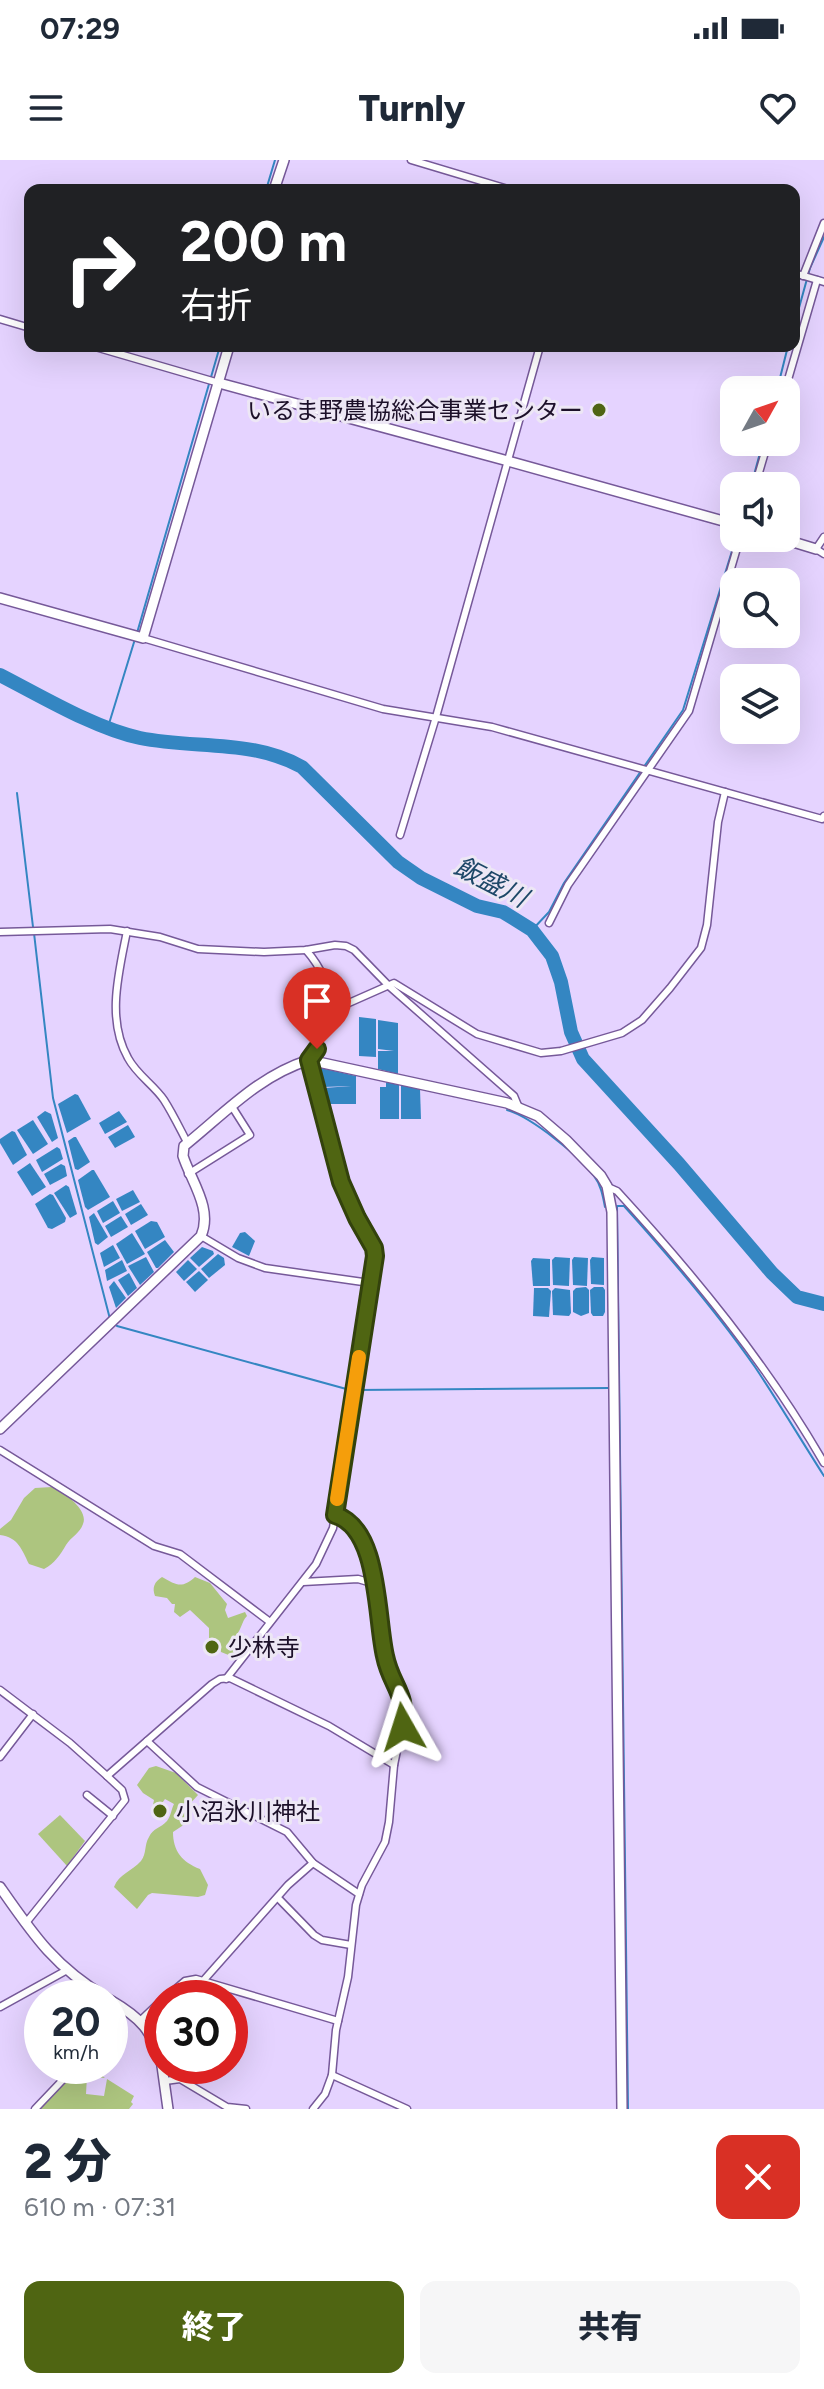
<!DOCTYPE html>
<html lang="ja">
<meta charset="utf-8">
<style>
body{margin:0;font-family:Figtree,"Noto Sans JP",sans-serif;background:#f6f6f7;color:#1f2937;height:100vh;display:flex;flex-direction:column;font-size:30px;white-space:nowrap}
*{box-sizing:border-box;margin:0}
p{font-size:26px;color:#747a83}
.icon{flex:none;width:44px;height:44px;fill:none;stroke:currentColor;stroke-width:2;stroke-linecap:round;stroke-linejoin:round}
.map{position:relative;height:1949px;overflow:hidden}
.drawer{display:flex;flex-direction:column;background:#fff;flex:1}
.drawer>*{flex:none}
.hud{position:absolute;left:24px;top:24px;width:776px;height:168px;border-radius:16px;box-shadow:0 8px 32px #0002;background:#202124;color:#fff;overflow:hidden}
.needle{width:52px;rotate:50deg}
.fabs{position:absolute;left:720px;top:216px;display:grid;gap:16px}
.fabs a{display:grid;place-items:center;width:80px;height:80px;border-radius:16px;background:#fff;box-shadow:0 8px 32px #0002;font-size:40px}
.speed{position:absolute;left:24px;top:1820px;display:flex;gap:16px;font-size:40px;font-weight:700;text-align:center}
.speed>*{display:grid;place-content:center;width:104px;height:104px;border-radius:50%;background:#fff;box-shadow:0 8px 32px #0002;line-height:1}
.speed small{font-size:20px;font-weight:400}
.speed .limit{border:12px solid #d22;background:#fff;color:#111}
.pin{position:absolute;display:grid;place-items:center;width:68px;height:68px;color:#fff;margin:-82px -34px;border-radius:50% 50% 50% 0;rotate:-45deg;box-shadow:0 0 8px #0007}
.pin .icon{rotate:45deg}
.me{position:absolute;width:88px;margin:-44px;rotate:354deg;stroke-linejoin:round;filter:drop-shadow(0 0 6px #0008)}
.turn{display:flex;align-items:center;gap:28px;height:168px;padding:0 24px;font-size:36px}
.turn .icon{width:104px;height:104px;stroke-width:2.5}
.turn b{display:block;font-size:56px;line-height:68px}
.round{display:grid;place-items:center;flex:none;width:84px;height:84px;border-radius:16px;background:#f6f6f7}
.headline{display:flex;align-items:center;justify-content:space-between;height:136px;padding:0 24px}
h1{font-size:48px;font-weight:800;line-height:60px}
.primary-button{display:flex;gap:16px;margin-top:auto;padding:16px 24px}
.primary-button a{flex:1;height:92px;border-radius:16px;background:#4f6512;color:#fff;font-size:32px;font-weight:800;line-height:92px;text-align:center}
.primary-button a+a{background:#f6f6f7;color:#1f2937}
.status{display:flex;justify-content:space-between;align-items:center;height:56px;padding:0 40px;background:#fff;direction:ltr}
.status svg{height:22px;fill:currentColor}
header{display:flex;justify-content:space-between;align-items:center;height:104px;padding:0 24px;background:#fff;font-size:36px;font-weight:800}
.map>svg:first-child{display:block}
</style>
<div class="status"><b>07:29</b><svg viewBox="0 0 49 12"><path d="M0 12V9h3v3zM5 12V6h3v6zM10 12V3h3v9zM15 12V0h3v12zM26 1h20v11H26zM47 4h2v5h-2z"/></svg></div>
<header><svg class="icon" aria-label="menu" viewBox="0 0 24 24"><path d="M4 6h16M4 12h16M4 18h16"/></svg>Turnly<svg class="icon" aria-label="heart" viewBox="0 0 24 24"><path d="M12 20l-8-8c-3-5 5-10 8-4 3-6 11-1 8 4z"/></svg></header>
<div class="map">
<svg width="824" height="1949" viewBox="0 0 824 1949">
<rect width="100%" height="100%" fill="#e5d3ff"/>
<g fill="#adc57f">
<path d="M 52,1327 C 64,1332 89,1350 83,1364 C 80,1373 71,1377 66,1385 C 60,1395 55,1403 44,1409 L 29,1404 C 22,1390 18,1377 0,1375 L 0,1369 L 11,1360 L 24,1338 L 35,1328 Z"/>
<path d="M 162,1417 C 176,1425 182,1429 195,1417 L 210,1423 L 227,1444 L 225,1450 L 228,1458 L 245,1452 L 247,1456 C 241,1462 242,1470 235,1476 L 239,1483 L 237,1492 L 231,1496 L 221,1492 L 219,1485 L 209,1480 L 209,1468 L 190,1450 L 180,1457 L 174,1452 L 175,1444 L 172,1444 L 167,1438 L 155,1436 C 152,1428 154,1422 162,1417 Z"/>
<path d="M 156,1606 L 176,1613 L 198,1635 L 187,1647 L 186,1654 L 189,1656 L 182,1666 L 173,1672 C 173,1691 182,1702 200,1709 L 208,1725 L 205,1735 L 198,1737 L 152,1733 L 148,1735 L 137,1749 L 114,1727 C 119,1714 132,1711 141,1701 C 147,1693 144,1685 149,1677 C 153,1668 161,1668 167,1661 C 171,1656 171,1650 174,1644 L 165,1639 L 160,1646 L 153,1645 L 154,1640 L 143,1633 L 137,1625 L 149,1608 Z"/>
<polygon points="60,1655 85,1681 67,1706 38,1674"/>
<polygon points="82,1906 90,1906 105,1918 87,1916 86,1934 104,1936 107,1919 134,1936 131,1942 133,1944 129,1949 40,1949"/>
</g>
<g fill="#3486c2">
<polygon points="359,857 376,859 376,897 359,896"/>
<polygon points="378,860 398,863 398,914 378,909 378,891 394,891 378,889"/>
<polygon points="321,908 356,916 356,944 330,944 324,928 351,926 323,927 319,910"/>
<polygon points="386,922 399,925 399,959 380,959 380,927 386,927"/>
<polygon points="401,925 420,929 421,959 401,959"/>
<polygon points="75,934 78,935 91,959 67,973 58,944"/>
<polygon points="45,951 51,954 58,978 52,982 37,957"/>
<polygon points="119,951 127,962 105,974 99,963"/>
<polygon points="33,960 48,984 33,994 17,970"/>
<polygon points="128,965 135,977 115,988 108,977"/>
<polygon points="12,971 15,972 27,995 13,1005 0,983 0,979"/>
<polygon points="74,977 76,977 90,1002 78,1010 75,1009 68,981"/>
<polygon points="57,987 60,989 63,999 42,1012 36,1000"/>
<polygon points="30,1003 46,1027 32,1036 17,1012"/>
<polygon points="61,1004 65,1006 67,1016 50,1025 44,1014"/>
<polygon points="92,1010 94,1010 110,1037 88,1050 85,1047 78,1020"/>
<polygon points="66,1025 69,1027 77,1054 70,1058 54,1033"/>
<polygon points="133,1030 140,1042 122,1051 116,1039"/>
<polygon points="50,1034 53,1035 66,1058 65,1062 52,1069 48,1068 35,1044"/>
<polygon points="113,1041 120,1053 103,1063 97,1051"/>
<polygon points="141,1044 148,1055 131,1065 125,1054"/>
<polygon points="94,1053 108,1077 98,1085 95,1083 89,1057"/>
<polygon points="121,1056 128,1067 111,1077 105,1066"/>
<polygon points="151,1061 157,1062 165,1077 145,1089 135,1071"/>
<polygon points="132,1073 145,1094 127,1104 116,1084"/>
<polygon points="240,1073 245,1072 255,1081 249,1096 232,1087"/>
<polygon points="165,1080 174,1092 158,1108 156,1108 147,1092"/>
<polygon points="113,1085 120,1098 104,1107 100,1093"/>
<polygon points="202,1087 213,1091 214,1094 199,1107 190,1098"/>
<polygon points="218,1094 224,1098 225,1105 209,1118 201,1109"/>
<polygon points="146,1097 154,1112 140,1125 128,1106"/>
<polygon points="555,1097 570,1098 569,1126 553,1125 552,1100"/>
<polygon points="574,1097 588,1098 587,1126 573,1125 572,1100"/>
<polygon points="592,1097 604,1098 604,1125 591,1124 590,1100"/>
<polygon points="533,1098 550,1099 550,1126 533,1126 531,1101"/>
<polygon points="122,1100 127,1111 107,1121 105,1110"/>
<polygon points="188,1100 197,1109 184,1121 176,1112"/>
<polygon points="199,1111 208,1120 195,1132 186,1122"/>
<polygon points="129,1113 137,1128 128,1136 118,1120"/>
<polygon points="114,1121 126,1138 116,1148 109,1127"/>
<polygon points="586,1127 589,1130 589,1153 581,1156 573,1152 573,1131 576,1128"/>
<polygon points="594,1127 603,1127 605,1130 605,1152 603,1156 593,1156 591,1153 590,1130"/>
<polygon points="534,1128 548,1128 551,1131 549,1157 533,1156"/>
<polygon points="555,1128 570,1130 571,1153 569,1156 553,1155 552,1131"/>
</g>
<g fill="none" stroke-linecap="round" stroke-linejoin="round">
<g stroke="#3486c2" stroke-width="2">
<polyline points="266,30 275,0"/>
<polyline points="794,166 810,108 824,77"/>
<polyline points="777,230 788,186"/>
<polyline points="751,326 763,282"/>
<polyline points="137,473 220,186"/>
<polyline points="108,567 135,479"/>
<polyline points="17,633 33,767"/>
<polyline points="532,770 549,752 564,723 683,550 736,378"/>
<polyline points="34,773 53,938 110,1159"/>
<path d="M 507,950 C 531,957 580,996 594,1016 C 601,1025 603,1037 605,1047 L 608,1047"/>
<polyline points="617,1046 628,1949"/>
<path d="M 618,1046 L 624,1046 C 670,1097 716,1151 755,1207 C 779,1243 801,1280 824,1316"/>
<polyline points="114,1164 117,1166 350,1230"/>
<polyline points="356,1230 610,1228"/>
</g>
<path stroke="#3486c2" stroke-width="14" d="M 0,515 C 41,536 96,569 140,578 C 195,589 252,579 302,607 L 398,702 L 421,718 L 477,746 L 503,752 L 532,770 L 552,796 L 561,822 L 571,872 L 583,899 L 679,1004 L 772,1113 L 797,1137 L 824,1144"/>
<defs>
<g id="street">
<polyline points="411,0 511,30"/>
<polyline points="794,113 824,122"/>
<polyline points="803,116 824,63"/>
<polyline points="0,159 30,168"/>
<polyline points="92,186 219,223"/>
<polyline points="785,230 817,120"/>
<polyline points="755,326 768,282"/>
<polyline points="824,377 816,389 824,394"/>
<polyline points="143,478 383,549 492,567 822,659 824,656"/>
<polyline points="400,675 436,557 540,186"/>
<polyline points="549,763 568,725 689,551 740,378"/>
<path d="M 127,771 C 119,812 106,859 128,898 C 137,915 154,925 164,940 C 173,954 180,969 188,984"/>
<polyline points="0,772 110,769 160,777 198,789 264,792 306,790 335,785 346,786 354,790 389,826 514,936 519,948"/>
<path d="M 306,790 C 322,808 329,827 333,850"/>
<polyline points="188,1014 250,975 231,945"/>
<path d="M 608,1027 L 617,1031 C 694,1115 767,1204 824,1303"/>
<polyline points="201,1076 238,1098 265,1108 370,1123"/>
<polyline points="0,1290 154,1386 180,1394 270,1462"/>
<polyline points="303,1422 358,1419 375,1424"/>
<path d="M 226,1519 L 316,1404 L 333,1368 L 375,1096 L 374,1088 L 357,1058 L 341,1022 L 309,900 C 320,884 323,866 333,850 L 394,823 L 477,874 L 541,893 L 561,891 L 622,873 L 642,860 L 670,828 L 701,788 L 707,765 L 718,662 L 725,632"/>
<polyline points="0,1530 70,1583 107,1616 122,1630 125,1640 25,1764"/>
<polyline points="147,1581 197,1627 287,1672 313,1703 359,1734"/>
<polyline points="0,1597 33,1554"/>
<polyline points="107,1616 212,1524 220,1519 230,1518 329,1566 394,1605"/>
<polyline points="87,1635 113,1656"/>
<polyline points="278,1738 314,1775 322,1780 351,1785"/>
<polyline points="203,1821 288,1725 313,1703"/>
<polyline points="165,1838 185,1821 196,1819 338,1861"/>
<polyline points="0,1847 67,1810"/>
<polyline points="110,1854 117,1843"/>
<polyline points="140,1861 162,1840"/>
<polyline points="332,1915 407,1949"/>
<polyline points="165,1921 180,1919 227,1947 246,1949"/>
<polyline points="35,1949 76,1906"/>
<path d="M 313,1949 L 325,1934 L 332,1915 L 336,1870 L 348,1817 L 356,1745 L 362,1725 L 385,1682 L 389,1662 L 394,1605 L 404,1557 L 402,1535 L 388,1509 L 385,1499 C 377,1460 380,1368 335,1355"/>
</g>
<g id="secondary">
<polyline points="274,30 284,0"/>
<polyline points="219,223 508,301 734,364"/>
<polyline points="780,378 816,389"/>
<polyline points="0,438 143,478 229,186"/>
<path d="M 0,1269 L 201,1076 C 213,1049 191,1021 183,996 L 184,986 C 224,954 258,916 309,900 L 507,943 L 538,956 L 566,980 L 601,1016 L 607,1026 L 612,1052 L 622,1949"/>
<path d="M 0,1727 C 34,1776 55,1807 107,1838"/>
<path d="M 110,1840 C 141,1858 152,1870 162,1905"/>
<polyline points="162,1906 168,1949"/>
</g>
</defs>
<use href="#street" stroke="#765999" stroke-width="9"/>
<use href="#secondary" stroke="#765999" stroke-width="12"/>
<use href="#street" stroke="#fff" stroke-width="6"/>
<use href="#secondary" stroke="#fff" stroke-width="9"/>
</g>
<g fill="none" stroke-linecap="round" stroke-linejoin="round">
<defs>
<path id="route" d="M 317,889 L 309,900 L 341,1022 L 357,1058 L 374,1088 L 375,1096 L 335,1355 C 380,1368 376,1458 385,1496 C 391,1526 407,1532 403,1567"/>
</defs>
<use href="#route" stroke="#33420c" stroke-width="20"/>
<use href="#route" stroke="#4f6512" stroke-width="14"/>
<polyline stroke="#f59e0b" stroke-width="14" points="337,1339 359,1197"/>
</g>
<g fill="#4f6512" stroke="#ede7f5" stroke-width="3">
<circle cx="599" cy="250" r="8"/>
<circle cx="212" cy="1487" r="8"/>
<circle cx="160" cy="1651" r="8"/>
</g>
<g text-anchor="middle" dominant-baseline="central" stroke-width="6" stroke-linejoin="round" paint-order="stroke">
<g font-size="24" fill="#1c1029" stroke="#ede7f5" text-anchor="start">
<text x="583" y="250" text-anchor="end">いるま野農協総合事業センター</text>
<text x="228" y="1487">少林寺</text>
<text x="176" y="1651">小沼氷川神社</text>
</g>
<g font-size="26" font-style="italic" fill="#1e4868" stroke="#ede7f5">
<text transform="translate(491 722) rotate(27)">飯盛川</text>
</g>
</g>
</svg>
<div class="fabs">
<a><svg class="needle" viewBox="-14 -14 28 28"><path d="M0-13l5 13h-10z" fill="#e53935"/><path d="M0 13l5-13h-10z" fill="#747a83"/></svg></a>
<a><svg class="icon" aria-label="sound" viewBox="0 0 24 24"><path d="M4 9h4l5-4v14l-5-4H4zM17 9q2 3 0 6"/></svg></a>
<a><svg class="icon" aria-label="search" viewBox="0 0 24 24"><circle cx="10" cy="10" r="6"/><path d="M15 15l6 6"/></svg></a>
<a><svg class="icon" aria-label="layers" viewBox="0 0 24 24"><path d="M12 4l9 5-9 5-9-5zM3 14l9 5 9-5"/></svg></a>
</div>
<div class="speed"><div>20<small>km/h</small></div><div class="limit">30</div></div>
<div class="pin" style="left:317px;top:889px;background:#d93025"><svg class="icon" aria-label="arrive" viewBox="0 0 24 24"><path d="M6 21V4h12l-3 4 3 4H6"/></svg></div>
<svg class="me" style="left:403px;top:1567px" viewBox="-20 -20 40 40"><path d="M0-17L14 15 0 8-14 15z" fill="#4f6512" stroke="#fff" stroke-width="4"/></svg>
<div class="hud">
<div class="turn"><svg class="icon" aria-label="right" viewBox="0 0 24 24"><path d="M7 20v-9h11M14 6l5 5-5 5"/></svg><div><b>200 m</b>右折</div></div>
</div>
</div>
<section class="drawer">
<div class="headline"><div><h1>2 分</h1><p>610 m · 07:31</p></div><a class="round" style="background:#d93025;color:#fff"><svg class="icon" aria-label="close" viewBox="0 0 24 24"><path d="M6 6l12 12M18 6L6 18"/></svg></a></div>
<div class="primary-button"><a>終了</a><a>共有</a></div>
</section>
